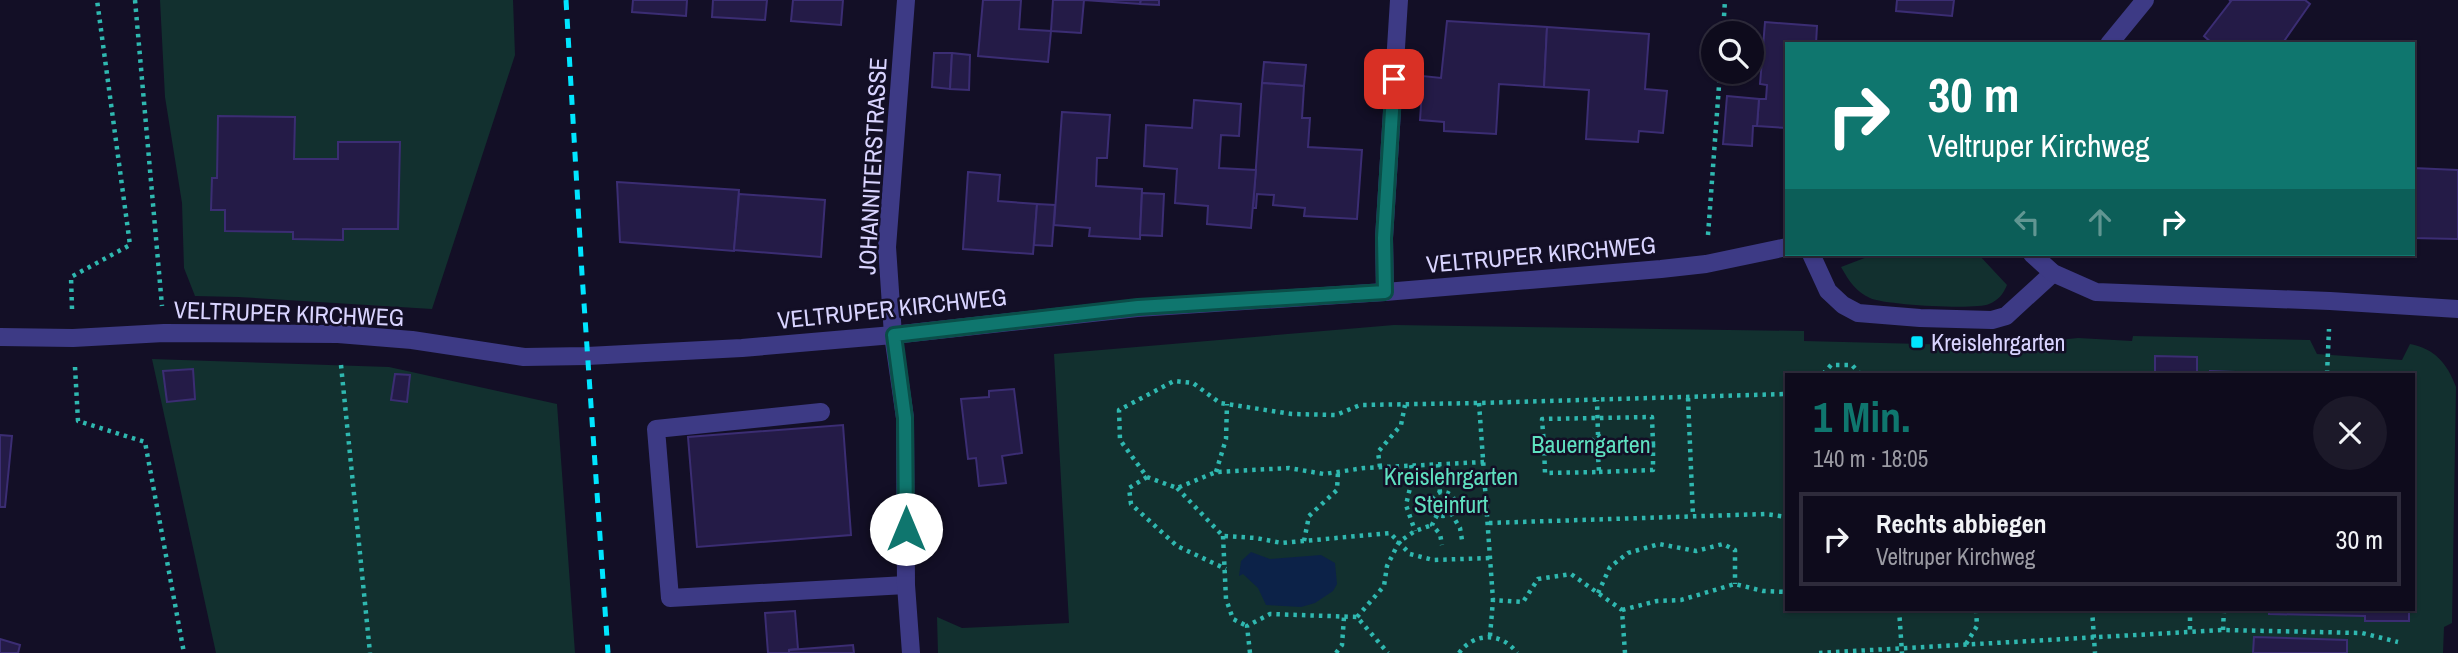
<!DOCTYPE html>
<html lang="de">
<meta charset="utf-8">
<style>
body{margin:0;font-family:"Archivo Narrow",sans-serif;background:#1c1929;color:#f1f3f6;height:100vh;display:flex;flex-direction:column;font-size:26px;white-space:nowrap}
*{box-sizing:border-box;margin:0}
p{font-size:23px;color:#9b9ba3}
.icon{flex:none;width:38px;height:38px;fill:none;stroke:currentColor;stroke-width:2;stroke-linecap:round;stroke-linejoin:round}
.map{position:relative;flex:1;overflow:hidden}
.details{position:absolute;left:1785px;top:373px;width:630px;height:238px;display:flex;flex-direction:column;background:#0e0b1c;border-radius:0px;box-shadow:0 2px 5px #0004,0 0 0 2px #2e2b3b}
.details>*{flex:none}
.banner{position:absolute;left:1785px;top:42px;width:630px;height:214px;border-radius:0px;box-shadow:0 2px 5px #0004,0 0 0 2px #2e2b3b;background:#0f766e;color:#fff;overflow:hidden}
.controls{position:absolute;left:1701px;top:21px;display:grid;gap:14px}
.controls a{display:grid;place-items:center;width:63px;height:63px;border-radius:50%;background:#0e0b1c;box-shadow:0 2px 5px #0004,0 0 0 2px #2e2b3b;font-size:35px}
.pin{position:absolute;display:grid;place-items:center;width:60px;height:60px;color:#fff;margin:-30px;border-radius:14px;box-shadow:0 4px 10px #0006}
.me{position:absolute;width:77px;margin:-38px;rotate:0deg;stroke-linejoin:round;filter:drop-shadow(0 0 5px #0008)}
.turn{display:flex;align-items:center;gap:24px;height:147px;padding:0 28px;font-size:32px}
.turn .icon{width:91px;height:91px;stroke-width:2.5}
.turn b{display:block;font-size:49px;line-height:60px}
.lanes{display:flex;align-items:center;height:66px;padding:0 28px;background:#0003;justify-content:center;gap:35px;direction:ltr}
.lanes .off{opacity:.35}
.round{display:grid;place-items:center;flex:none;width:74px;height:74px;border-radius:37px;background:#1c1929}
.headline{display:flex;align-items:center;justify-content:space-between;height:119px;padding:0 28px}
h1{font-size:42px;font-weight:800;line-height:52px;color:#0f766e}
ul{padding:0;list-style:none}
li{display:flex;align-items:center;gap:21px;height:94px;margin:0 14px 10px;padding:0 14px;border:4px solid #2e2b3b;border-radius:0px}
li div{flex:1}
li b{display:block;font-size:26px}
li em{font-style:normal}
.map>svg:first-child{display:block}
</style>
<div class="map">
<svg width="2458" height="653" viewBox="0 0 2458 653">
<rect width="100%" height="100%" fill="#130f26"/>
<g fill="#12302f" fill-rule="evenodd">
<polygon points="160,0 513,0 515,55 432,309 238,297 195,296 184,268 182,203 165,97"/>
<path d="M 1875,254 L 1978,254 L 2007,285 C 2003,294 1999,300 1989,304 C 1976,310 1884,305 1870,298 C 1856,292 1849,281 1841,267 Z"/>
<path d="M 1394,325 L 1804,331 L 1804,341 L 2000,346 L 2078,338 L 2132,341 L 2133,336 L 2310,340 L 2317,354 L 2402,360 L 2410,344 C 2435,349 2447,363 2456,387 L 2452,623 L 2444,627 L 2443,653 L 938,653 L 937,617 L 962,628 L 1069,623 L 1054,354 ZM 1787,374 L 2413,374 L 2413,609 L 1787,609 Z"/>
<polygon points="152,359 389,367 557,404 575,653 216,653"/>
</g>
<polygon fill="#0c2248" points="1251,552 1270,559 1321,555 1335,563 1337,584 1333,591 1315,603 1301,607 1266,605 1258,588 1243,574 1239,576 1241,561"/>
<g fill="#241b47" stroke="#3b2d73" stroke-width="2">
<polygon points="633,0 687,0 686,16 632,12"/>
<polygon points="713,0 767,0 765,20 712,17"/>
<polygon points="793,0 843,0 841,25 791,21"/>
<polygon points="983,0 1021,0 1019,29 1051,31 1048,62 978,56"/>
<polygon points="1053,0 1141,0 1140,4 1084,0 1081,33 1051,31"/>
<polygon points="1141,0 1159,0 1159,5 1140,4"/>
<polygon points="1897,0 1954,0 1952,16 1896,11"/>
<polygon points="2229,0 2305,0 2310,4 2282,44 2213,44 2204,36 2231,1"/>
<polygon points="1447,21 1547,27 1544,87 1499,84 1496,134 1444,131 1444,122 1420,120 1423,76 1441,78"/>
<polygon points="1765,22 1817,26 1816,44 1787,44 1787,128 1757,126 1759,99 1766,99 1767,85 1760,84"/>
<polygon points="1547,27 1649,34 1645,89 1667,91 1663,133 1639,131 1638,142 1586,139 1589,90 1544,87"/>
<polygon points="934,53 952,53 950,89 932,87"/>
<polygon points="952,53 970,55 969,90 950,89"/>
<polygon points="1264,62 1306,65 1304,86 1262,83"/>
<polygon points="1262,83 1304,86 1302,118 1310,118 1308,147 1362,150 1357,219 1304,216 1305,208 1273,205 1274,195 1257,194 1256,208 1253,208"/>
<polygon points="1727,96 1759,99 1757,126 1753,126 1752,146 1723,144"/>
<polygon points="1194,100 1241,104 1239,136 1221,135 1219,168 1256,170 1251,228 1207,224 1208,206 1175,203 1177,169 1144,166 1146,125 1192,128"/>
<polygon points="1062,112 1110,115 1107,158 1097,158 1096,186 1142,189 1140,239 1089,236 1090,228 1054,225"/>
<polygon points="218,116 295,117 294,159 338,159 338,142 400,142 398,229 343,229 343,240 293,239 293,232 225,231 225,210 211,210 212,178 217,178"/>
<polygon points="2413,168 2458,170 2458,239 2413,238"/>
<polygon points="968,172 1000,175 998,201 1037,204 1033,254 963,249"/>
<polygon points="617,182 739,190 734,251 620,242"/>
<polygon points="1142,193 1164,194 1162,236 1140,235"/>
<polygon points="739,194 825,200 821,257 734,250"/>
<polygon points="1037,204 1055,205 1052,246 1034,245"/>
<polygon points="2155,356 2197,357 2197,374 2155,374"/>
<polygon points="193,369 195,399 167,402 163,371"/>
<polygon points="2210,371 2287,374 2210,374"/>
<polygon points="395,374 410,375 407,402 391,400"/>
<polygon points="1014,389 1022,453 1002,456 1006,483 979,486 976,458 968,459 961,399 989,397 989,391"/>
<polygon points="843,425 851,535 697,547 688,437"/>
<polygon points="0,435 12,436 5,507 0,507"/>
<polygon points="2413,523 2415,523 2414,570 2413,570"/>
<polygon points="2269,609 2409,609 2409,621 2365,621 2365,616 2269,614"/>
<polygon points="795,611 798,649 789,650 789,653 768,653 765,613"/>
<polygon points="2254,637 2347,640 2347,653 2253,653"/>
<polygon points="0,639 20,645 18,653 0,653"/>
<polygon points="853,645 854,653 789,653 789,650"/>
</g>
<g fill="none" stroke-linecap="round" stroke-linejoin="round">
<g stroke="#2fb8b0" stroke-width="4.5" stroke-dasharray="3.5 5" stroke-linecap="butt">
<polyline points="135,0 162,306"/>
<polyline points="1723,33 1725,0"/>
<polyline points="1708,235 1720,72"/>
<polyline points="72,309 71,277 130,245 97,0"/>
<polyline points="341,365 370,653"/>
<polyline points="75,367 78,421 145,442 184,653"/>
<polyline points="1823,374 1831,365 1852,365 1860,374"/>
<polyline points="2327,374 2329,329"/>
<polyline points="1688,398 1693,516"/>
<polyline points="1479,403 1493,600"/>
<polyline points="1544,446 1542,419 1652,417 1653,444 1608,445 1598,435"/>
<polyline points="1588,446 1598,455 1599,472 1545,473 1544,446 1588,446 1598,435 1597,400"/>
<polyline points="1598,455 1608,445"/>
<polyline points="1484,462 1364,468 1324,474 1289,468 1216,472 1177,488 1147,477 1120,440 1119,410 1174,381 1193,383 1220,403 1292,414 1336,415 1360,405 1479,403 1787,394"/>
<polyline points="1438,464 1440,493"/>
<polyline points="1411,465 1413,475 1406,505 1415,531"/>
<polyline points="1380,467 1378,452 1401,425 1405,405"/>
<polyline points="1216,472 1226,439 1227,404"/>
<polyline points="1599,472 1653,470 1653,444"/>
<polyline points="1147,477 1129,488 1131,504 1177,546 1226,569"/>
<polyline points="1177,488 1223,536 1256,538 1282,543 1390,533 1410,554 1433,560 1490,558"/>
<circle cx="1443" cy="504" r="12"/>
<polyline points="1455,506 1488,507"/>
<polyline points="1451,513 1460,528 1462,540"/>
<polyline points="1437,515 1432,525 1440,534 1442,545"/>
<polyline points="1489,523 1765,514 1787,517"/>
<polyline points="1223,536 1226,599 1233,619 1247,626"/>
<polyline points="1304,541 1309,516 1337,490 1338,472"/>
<polyline points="1598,593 1610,567 1628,553 1659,544 1696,551 1723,544 1735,550 1735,584"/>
<polyline points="1899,609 1902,653"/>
<polyline points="2092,609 2095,653"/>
<polyline points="2190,609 2190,631"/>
<polyline points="1622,610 1657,601 1681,600 1735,584 1763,591 1787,592"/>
<polyline points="1357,617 1384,586 1387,566 1399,542 1415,531 1432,525"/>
<polyline points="2223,630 2224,609"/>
<polyline points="1490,636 1493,600 1523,602 1538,579 1571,574 1622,610 1625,653"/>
<polyline points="1966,644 1977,626 1976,609"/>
<polyline points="1250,653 1247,626 1270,614 1357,617 1388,653"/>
<polyline points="1336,653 1342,645 1344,617"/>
<path d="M 1459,653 C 1474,632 1502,632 1517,653"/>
<polyline points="1819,653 2223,630 2362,633 2398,642"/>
</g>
<g stroke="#3d3a85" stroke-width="18">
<polyline points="1811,254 1828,291 1843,305 1858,313 1920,318 1992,320 2006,316 2053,273"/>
<polyline points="821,412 656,429 670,598 906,585"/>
</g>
<g stroke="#3d3a85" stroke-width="18">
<polyline points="906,0 887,247 893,335 905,418 906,585 911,653"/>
<polyline points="2109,44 2145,0"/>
<polyline points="2032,254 2053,273 2096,292 2330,301 2458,309"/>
<polyline points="1385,292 1384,238 1399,0"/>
<polyline points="0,337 73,338 164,333 338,334 412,340 524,357 587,356 742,348 893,335 1137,308 1385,292 1661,269 1706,264 1787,247"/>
</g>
<polyline stroke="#00e5ff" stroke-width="5" stroke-dasharray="10 9" stroke-linecap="butt" points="566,0 582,274 608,653"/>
</g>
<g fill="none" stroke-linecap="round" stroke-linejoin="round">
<defs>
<polyline id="route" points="906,529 905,418 894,335 1138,307 1385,292 1384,238 1394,79"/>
</defs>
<use href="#route" stroke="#0a4d48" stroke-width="18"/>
<use href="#route" stroke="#0f766e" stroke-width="12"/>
</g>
<rect fill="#00e5ff" stroke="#130f26" stroke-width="2.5" x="1910" y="335" width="14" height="14" rx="3.5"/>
<g text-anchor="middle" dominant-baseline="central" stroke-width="5" stroke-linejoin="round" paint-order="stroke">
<g font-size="24" fill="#d9d4ff" stroke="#130f26">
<text transform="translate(872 166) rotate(-87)">JOHANNITERSTRASSE</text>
<text transform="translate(1541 254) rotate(-5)">VELTRUPER KIRCHWEG</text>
<text transform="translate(892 308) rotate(-6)">VELTRUPER KIRCHWEG</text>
<text transform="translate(289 313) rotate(2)">VELTRUPER KIRCHWEG</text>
</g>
<g font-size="24" fill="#d9d4ff" stroke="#130f26" text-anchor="start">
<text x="1931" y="342">Kreislehrgarten</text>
</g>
<g font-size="24" fill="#5fe0c0" stroke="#130f26">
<text x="1591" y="444">Bauerngarten</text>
<text x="1451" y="476">Kreislehrgarten<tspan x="1451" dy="28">Steinfurt</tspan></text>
</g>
</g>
</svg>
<div class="controls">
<a><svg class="icon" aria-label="search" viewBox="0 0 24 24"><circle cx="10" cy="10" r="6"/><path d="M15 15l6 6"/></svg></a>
</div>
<div class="pin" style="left:1394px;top:79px;background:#d93025"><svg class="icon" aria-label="arrive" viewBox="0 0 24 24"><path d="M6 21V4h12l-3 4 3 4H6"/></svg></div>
<svg class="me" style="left:906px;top:529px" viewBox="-20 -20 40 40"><circle r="19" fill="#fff"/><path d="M0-13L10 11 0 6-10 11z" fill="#0f766e"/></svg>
<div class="banner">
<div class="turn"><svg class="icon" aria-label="right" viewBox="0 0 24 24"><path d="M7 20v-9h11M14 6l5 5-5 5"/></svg><div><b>30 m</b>Veltruper Kirchweg</div></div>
<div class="lanes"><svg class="icon off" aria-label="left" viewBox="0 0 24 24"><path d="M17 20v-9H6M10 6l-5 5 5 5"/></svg><svg class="icon off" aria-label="ahead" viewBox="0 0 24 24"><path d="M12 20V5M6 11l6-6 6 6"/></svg><svg class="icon" aria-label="right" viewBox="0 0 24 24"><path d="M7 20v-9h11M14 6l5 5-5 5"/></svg></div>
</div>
<section class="details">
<div class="headline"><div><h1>1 Min.</h1><p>140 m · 18:05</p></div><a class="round"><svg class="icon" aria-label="close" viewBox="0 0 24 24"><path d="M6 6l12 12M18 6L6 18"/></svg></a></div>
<ul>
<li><svg class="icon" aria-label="right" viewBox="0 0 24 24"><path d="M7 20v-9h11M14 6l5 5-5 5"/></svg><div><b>Rechts abbiegen</b><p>Veltruper Kirchweg</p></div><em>30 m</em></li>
</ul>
</section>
</div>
